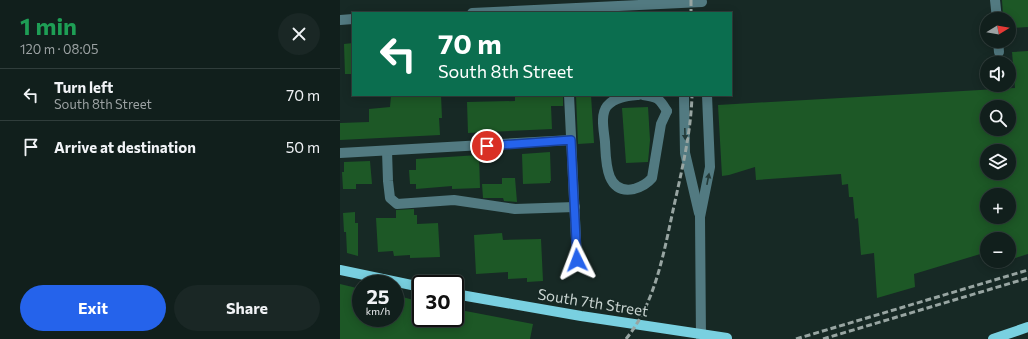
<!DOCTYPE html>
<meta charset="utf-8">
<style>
body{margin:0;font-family:Commissioner,sans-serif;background:#1a2725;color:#f1f3f6;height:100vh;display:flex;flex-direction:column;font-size:15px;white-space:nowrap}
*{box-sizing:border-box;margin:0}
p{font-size:13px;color:#9ca2a3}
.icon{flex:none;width:22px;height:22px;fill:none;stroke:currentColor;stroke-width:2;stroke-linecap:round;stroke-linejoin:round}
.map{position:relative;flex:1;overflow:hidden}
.panel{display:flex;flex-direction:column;background:#111f1c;width:340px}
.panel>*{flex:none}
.hud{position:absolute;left:12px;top:12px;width:380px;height:84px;border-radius:0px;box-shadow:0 2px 10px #0003,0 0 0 1px #303d3b;background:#0b6e4f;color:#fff;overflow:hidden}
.needle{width:26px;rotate:79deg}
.tools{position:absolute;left:640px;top:12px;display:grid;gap:8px}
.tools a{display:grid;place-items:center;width:36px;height:36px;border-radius:50%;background:#111f1c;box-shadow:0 2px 10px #0003,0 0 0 1px #303d3b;font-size:20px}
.speed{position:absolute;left:12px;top:275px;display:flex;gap:8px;font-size:20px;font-weight:700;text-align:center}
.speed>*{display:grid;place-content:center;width:52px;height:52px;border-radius:50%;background:#111f1c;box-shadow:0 2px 10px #0003,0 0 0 1px #303d3b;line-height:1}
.speed small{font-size:10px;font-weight:400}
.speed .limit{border:2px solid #111;border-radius:6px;background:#fff;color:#111}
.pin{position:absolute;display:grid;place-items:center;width:34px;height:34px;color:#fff;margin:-17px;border:2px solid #fff;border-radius:50%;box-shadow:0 1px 4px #0007}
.me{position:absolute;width:44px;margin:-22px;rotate:357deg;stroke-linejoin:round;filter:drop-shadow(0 0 3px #0008)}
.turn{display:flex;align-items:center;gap:14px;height:84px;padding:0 20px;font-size:18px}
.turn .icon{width:52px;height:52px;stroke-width:2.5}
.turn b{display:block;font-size:28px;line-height:34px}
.round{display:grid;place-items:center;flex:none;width:42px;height:42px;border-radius:21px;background:#1a2725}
.headline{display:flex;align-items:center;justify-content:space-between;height:68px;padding:0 20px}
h1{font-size:24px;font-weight:700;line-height:30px;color:#1e9e55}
.cta{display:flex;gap:8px;margin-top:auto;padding:8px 20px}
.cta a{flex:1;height:46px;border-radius:24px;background:#2563eb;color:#fff;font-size:16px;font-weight:700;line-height:46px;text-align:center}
.cta a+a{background:#1a2725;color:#f1f3f6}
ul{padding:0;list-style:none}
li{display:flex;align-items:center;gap:12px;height:52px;padding:0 20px;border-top:1px solid #303d3b}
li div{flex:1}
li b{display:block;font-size:15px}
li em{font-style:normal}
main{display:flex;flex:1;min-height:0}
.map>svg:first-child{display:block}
</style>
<main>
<section class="panel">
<div class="headline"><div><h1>1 min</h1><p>120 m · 08:05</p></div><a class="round"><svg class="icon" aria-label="close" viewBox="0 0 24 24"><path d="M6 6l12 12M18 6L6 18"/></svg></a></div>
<ul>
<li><svg class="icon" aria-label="left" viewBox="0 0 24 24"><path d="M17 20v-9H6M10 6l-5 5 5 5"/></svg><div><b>Turn left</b><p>South 8th Street</p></div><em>70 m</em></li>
<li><svg class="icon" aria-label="arrive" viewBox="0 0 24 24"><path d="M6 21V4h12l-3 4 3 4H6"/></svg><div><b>Arrive at destination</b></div><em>50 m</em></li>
</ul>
<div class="cta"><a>Exit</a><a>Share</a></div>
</section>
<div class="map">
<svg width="688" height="339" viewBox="0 0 688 339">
<rect width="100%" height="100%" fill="#172925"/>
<g fill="#1d5826" fill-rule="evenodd">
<polygon points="662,0 688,0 688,27 671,28 669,25 669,19 665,19 663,16"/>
<polygon points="13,43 13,74 5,74 4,44"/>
<path d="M 688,51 L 688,254 L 669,260 L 669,239 L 647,239 L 647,252 L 574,274 L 575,287 L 537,298 L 534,253 L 521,255 L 518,218 L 515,219 L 513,197 L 509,197 L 508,184 L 502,185 L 501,174 L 416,180 L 415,167 L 389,175 L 382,176 L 378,105 L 675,88 L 672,52 ZM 647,107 L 669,107 L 669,129 L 647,129 ZM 647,151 L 669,151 L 669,173 L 647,173 ZM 647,195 L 669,195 L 669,217 L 647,217 Z"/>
<polygon points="61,95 101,95 102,118 99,118 100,135 0,140 0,123 29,122 29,109 50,107 51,96 61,96"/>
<polygon points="175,95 223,95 223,106 211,106 212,129 128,133 127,102 175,101"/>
<polygon points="236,95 251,95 254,143 238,144"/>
<polygon points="308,107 310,140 308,162 286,163 282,108"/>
<polygon points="210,152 211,181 210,181 210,183 183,184 182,154"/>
<polygon points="139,155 140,188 112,189 112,186 76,189 76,184 70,184 69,170 76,170 76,159"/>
<polygon points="30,161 32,184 16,184 16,189 3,189 2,172 4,172 4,162"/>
<polygon points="162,178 175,178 177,202 164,201 163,198 143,198 142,184 162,184"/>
<polygon points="74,209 74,215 77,215 77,224 98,223 100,257 70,258 70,255 54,256 53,251 38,252 36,218 56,218 56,210"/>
<polygon points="15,212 15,223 18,223 18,256 7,253 6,232 4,232 3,213"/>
<polygon points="162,233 163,240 201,239 203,281 187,282 187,278 168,279 168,272 136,274 134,235"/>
<polygon points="0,284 21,289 21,318 55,318 55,295 81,302 81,318 115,318 115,309 193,324 190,339 0,339"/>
</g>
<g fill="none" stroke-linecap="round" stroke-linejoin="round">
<g stroke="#527a81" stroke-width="10">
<polyline points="655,0 657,19"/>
<polyline points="132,13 362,2"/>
<polyline points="0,20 13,19"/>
<polyline points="658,41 659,52"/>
<polyline points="229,95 237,260"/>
<path d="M 298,95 C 288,96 275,97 267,106 C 260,115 264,131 265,142 C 266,160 265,195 294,189 C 301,187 307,184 312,178 L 321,124 L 327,111"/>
<path d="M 303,95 C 318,97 319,98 327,111"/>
<polyline points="344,95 345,153 359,213"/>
<polyline points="47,151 48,181 50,198 57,204 114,200 175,209 235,207"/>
<polyline points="0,153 231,140"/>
<polyline points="361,339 360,217 370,167 367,95"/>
</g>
<g stroke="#79d0e0" stroke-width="10">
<polyline points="0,270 81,287"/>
<polyline points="115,294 241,316 387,338"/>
<polyline points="653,339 688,327"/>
</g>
<g stroke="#98a5a2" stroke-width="3" stroke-dasharray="6 3" stroke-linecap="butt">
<polyline points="351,0 351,13"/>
<path d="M 286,339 C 316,302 324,251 334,206 C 342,169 351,133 352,95"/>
<polyline points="456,339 688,270"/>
<polyline points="483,339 688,278"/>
</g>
</g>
<defs><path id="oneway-solid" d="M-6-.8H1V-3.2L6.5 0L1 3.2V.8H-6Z"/></defs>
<g fill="#233937">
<use href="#oneway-solid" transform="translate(345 134) rotate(88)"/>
<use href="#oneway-solid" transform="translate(368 179) rotate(-79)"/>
</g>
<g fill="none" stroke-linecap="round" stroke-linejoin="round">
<defs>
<polyline id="route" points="147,146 231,140 237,260"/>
</defs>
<use href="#route" stroke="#184099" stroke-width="10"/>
<use href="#route" stroke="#2563eb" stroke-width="7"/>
</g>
<g text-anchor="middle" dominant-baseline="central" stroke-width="3.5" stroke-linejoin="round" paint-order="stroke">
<g font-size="15" fill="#c9d4d1" stroke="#172925">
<text transform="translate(253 302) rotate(9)">South 7th Street</text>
</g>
</g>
</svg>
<div class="tools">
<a><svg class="needle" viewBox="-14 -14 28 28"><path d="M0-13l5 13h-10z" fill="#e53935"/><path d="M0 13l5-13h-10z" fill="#9ca2a3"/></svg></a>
<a><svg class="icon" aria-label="sound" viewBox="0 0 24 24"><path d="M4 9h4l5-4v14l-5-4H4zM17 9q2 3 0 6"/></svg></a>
<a><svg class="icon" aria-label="search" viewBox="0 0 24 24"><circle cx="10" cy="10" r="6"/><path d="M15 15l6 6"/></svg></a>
<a><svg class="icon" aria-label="layers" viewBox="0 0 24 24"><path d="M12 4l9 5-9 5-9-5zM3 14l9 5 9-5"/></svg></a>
<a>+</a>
<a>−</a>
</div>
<div class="speed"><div>25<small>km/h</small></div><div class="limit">30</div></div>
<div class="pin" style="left:147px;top:146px;background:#d93025"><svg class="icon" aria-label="arrive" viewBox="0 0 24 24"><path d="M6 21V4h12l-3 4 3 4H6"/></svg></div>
<svg class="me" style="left:237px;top:260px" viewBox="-20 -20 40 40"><path d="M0-17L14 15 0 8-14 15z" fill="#2563eb" stroke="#fff" stroke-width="4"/></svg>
<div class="hud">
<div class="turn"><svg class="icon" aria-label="left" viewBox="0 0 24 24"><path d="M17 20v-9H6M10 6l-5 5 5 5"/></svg><div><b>70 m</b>South 8th Street</div></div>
</div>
</div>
</main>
